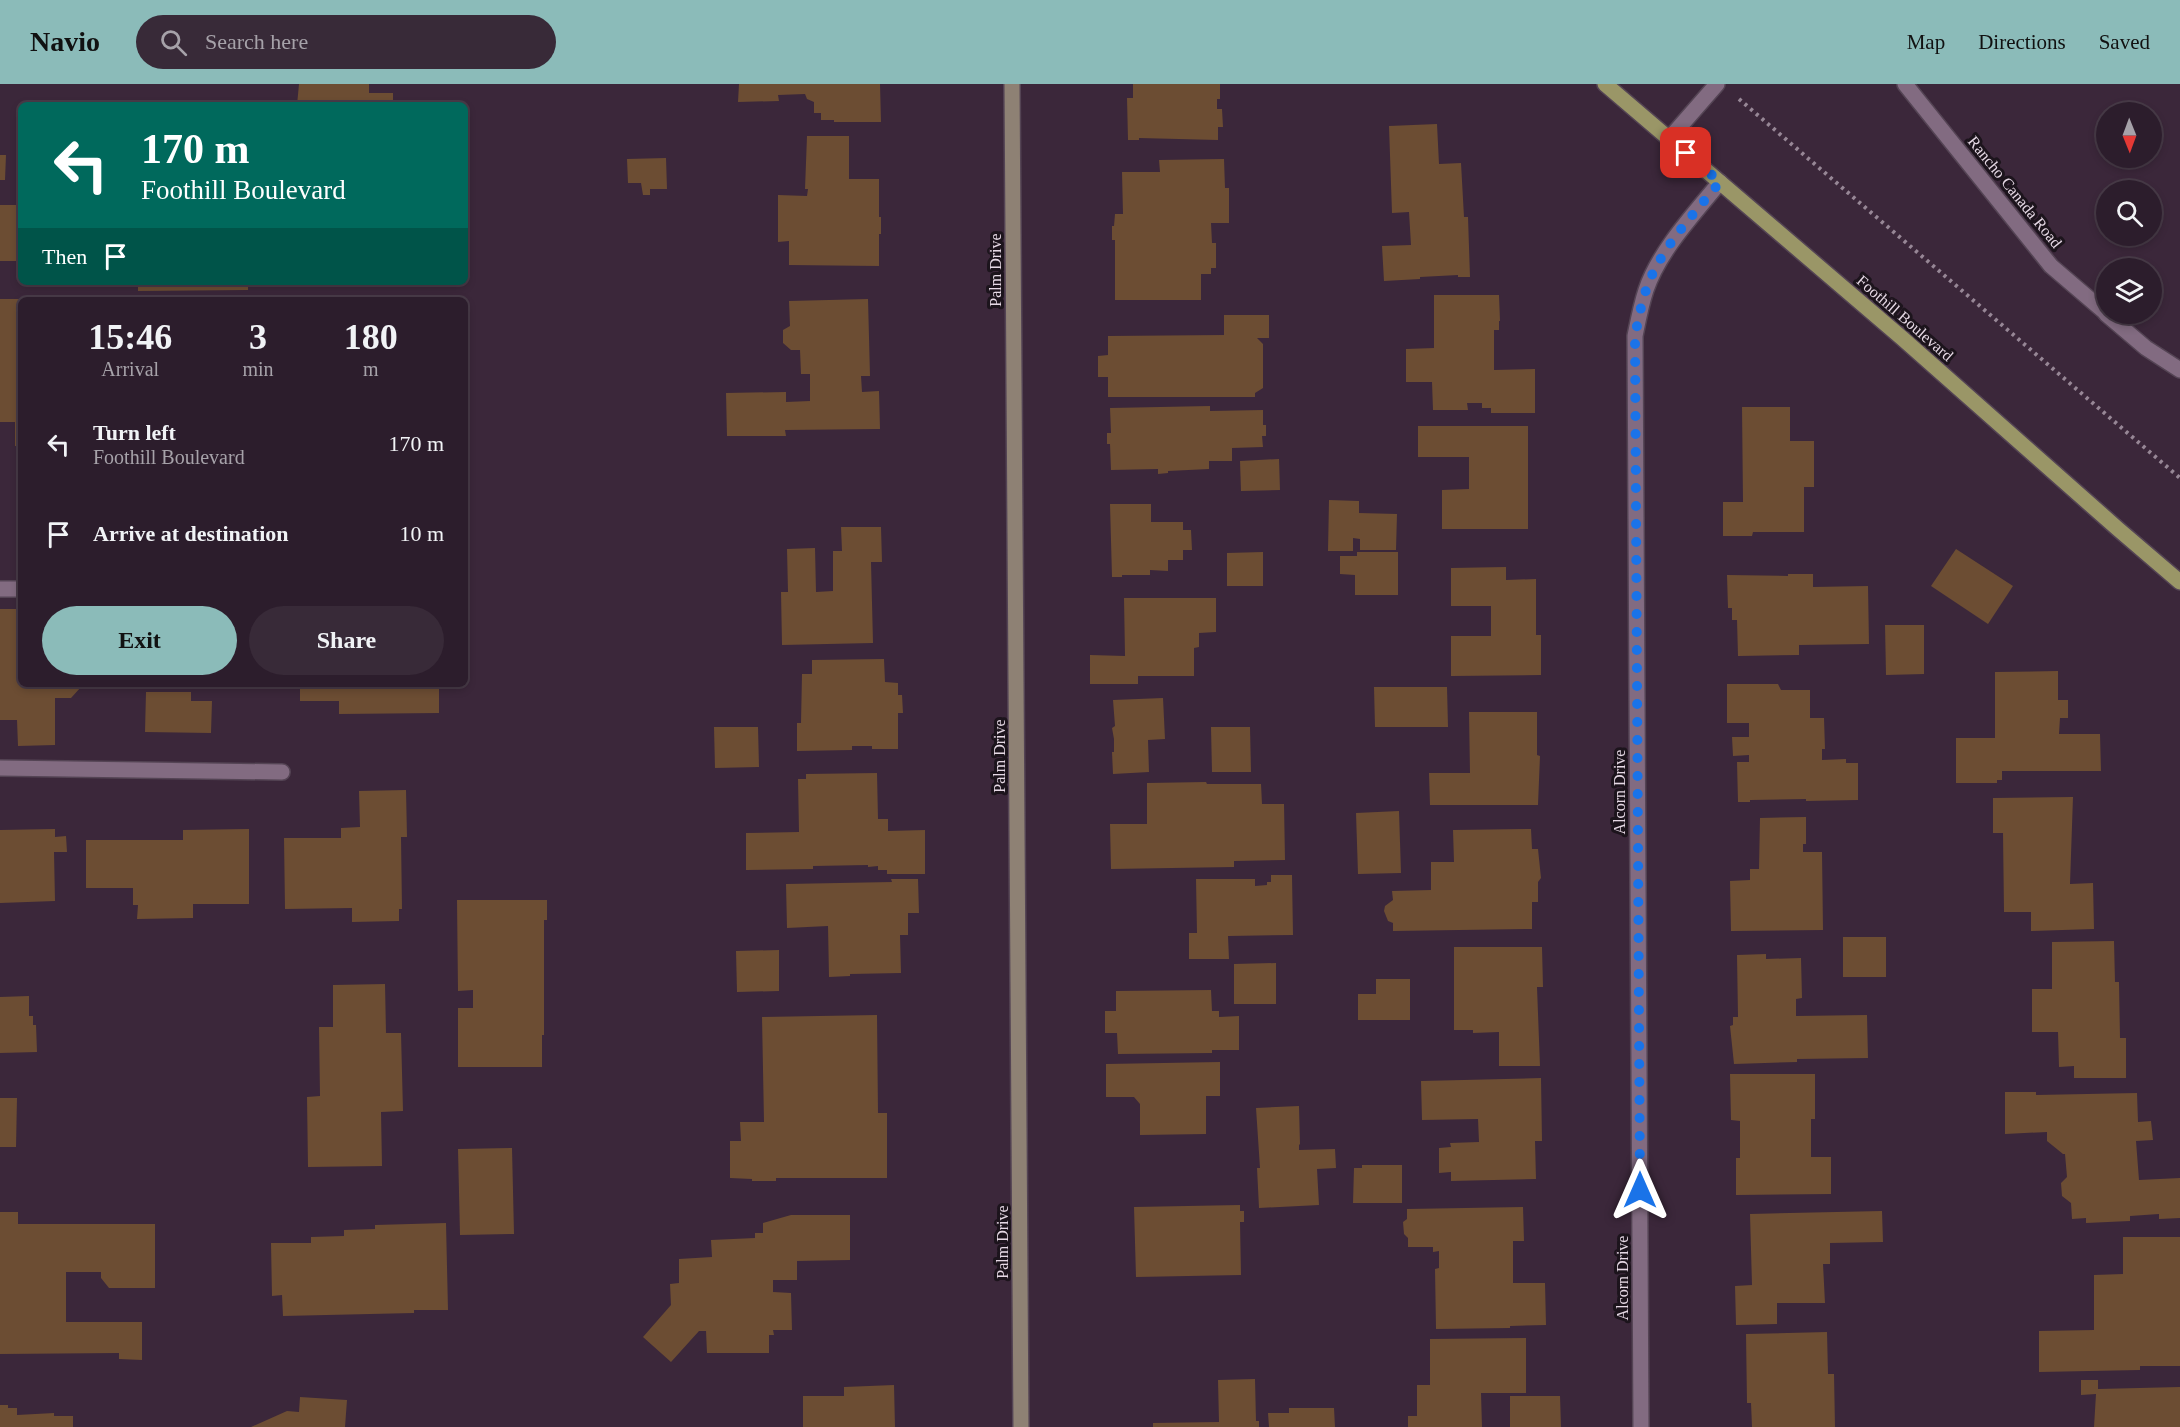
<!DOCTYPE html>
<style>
body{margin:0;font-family:"Times New Roman",serif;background:#382a38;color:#f1f3f6;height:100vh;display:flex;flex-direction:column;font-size:22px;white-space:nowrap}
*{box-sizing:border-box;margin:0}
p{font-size:20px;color:#a6a2a9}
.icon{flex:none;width:33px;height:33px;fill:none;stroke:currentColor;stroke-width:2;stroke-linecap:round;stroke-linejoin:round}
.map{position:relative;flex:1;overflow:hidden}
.details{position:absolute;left:18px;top:213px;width:450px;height:390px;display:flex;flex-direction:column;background:#2c1d2c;border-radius:9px;box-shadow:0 3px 9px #0003,0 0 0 2px #483b48}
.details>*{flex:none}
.guide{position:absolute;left:18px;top:18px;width:450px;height:183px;border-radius:9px;box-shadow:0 3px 9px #0003,0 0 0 2px #483b48;background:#00695c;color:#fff;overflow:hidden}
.needle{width:39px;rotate:179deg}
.fabs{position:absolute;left:2096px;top:18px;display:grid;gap:12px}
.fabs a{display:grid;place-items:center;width:66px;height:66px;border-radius:50%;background:#2c1d2c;box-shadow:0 3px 9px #0003,0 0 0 2px #483b48;font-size:30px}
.pin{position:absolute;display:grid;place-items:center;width:51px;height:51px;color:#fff;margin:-26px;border-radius:12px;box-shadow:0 3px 9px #0006}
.me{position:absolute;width:66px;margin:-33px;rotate:0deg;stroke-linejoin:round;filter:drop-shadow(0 0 4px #0008)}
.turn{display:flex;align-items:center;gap:21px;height:126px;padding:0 24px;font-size:27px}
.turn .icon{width:78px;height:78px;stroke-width:2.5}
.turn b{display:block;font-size:42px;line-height:51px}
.then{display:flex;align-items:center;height:57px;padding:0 24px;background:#0003;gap:12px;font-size:22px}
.eta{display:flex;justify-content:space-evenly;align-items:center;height:102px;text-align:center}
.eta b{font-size:36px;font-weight:700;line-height:42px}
.button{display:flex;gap:12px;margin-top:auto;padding:12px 24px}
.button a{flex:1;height:69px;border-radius:36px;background:#8bbbb9;color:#111;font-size:24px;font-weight:700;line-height:69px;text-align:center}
.button a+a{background:#382a38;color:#f1f3f6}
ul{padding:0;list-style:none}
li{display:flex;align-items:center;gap:18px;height:90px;padding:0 24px}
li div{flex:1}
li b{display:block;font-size:22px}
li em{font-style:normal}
header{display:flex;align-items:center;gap:36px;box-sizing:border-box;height:84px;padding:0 30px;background:#8bbbb9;color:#111}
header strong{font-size:28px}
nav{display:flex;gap:33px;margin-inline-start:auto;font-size:21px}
.search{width:420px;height:54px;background:#382a38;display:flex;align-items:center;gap:15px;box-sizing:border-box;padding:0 21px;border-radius:33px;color:#a6a2a9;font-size:22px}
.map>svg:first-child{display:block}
</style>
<header>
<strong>Navio</strong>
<div class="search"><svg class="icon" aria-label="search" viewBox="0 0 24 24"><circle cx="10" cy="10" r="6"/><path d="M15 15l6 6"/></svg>Search here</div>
<nav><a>Map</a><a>Directions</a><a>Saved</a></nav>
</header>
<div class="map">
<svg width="2180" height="1343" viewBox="0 0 2180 1343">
<rect width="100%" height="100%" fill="#3b273a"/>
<g fill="#6c4d33">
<polygon points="299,0 369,0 369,9 393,9 393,21 297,21"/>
<polygon points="739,0 880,0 881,38 834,38 834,36 821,36 821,29 814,29 814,18 807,15 805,10 778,11 779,17 738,18"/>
<polygon points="1133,0 1220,0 1220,15 1217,15 1217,25 1222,25 1223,43 1218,43 1218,56 1139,54 1139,56 1128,56 1127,14 1133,14"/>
<polygon points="1437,40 1439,80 1461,79 1464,133 1468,133 1470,193 1458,193 1458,191 1420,193 1420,195 1384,197 1382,162 1411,161 1409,128 1392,129 1389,42"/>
<polygon points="807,52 849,52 849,95 879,95 879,133 881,133 881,150 879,150 879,182 789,181 789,157 778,158 778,111 807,112 808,105 805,105"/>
<polygon points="0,71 6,71 5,96 0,96"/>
<polygon points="666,74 667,105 650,105 650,111 643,111 641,99 628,99 627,75"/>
<polygon points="1224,75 1225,104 1229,104 1229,139 1211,139 1212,159 1216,159 1216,184 1211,184 1211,190 1201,190 1201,216 1115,216 1115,156 1112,156 1112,142 1114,142 1115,130 1123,130 1122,88 1160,88 1159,76"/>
<rect x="0" y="121" width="20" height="56"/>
<polygon points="138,198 248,198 248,206 138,207"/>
<polygon points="1434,211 1499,211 1500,237 1499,237 1499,246 1494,246 1494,286 1535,285 1535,329 1491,329 1491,324 1482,324 1482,319 1467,319 1468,326 1433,326 1432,298 1406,298 1406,265 1434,264"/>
<polygon points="0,215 19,215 21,219 21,362 15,362 15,338 0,338"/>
<polygon points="868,215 870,292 861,292 862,308 879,307 880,345 785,346 786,352 727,352 726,309 786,308 786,318 810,317 810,290 801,290 800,266 791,266 783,259 783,246 790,242 789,217"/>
<polygon points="1224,231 1269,231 1269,254 1257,254 1263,260 1263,304 1255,309 1255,313 1108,313 1108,293 1098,293 1098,272 1108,271 1108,252 1224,251"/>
<polygon points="1210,322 1210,327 1263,326 1263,341 1266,341 1266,352 1262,352 1263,363 1232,364 1232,377 1209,377 1209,385 1168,387 1168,389 1158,390 1158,385 1111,386 1110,360 1107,360 1107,349 1111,349 1110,324"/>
<polygon points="1742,323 1790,323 1790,357 1814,357 1814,403 1804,403 1804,448 1753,448 1752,452 1723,452 1723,418 1743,418"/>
<polygon points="1418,342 1528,342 1528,445 1442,445 1442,406 1469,405 1469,373 1418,373"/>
<polygon points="1279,375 1280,406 1241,407 1240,377"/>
<polygon points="1329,416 1359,417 1359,429 1397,430 1396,466 1360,466 1360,455 1353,454 1353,467 1328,467"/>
<polygon points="1110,420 1151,420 1151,438 1183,438 1183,446 1191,446 1192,466 1183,466 1183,476 1168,476 1168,487 1150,486 1150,491 1122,491 1122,493 1112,493"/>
<polygon points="841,443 881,443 882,478 871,478 873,559 782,561 781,508 788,508 787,465 815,464 816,508 833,507 833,467 842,467"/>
<polygon points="1956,465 2013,502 1988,540 1931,502"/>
<polygon points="1263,468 1263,502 1227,502 1227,469"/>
<polygon points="1357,468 1398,468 1398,511 1355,511 1355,491 1340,490 1340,472 1357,472"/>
<polygon points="1506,483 1506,496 1536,495 1536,551 1541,551 1541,591 1451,592 1451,552 1491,552 1491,522 1451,522 1451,484"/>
<polygon points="1788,490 1813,490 1813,503 1868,502 1869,560 1799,561 1799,571 1738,572 1737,536 1732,536 1732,524 1728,524 1727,491 1788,492"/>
<polygon points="1124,514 1216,514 1216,548 1199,549 1199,563 1194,564 1194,592 1138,592 1138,600 1090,600 1090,571 1125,572"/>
<polygon points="0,525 21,525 21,600 81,600 81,603 71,614 55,614 55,661 18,662 17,636 0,636"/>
<polygon points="1885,541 1924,541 1924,590 1886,591"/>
<polygon points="884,575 885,598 898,599 898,611 902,611 903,629 898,629 898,665 872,665 872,662 852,662 852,666 797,667 797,639 801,639 802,590 812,590 812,576"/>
<polygon points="2058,587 2058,616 2068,616 2068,634 2060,634 2059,650 2100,650 2101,687 2002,687 2002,696 1997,696 1997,699 1956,699 1956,654 1995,654 1995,588"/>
<polygon points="300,600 439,600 439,629 339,630 339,617 300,617"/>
<polygon points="1727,600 1778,600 1781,606 1810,606 1810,634 1824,634 1825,665 1822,665 1822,676 1846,675 1846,679 1858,679 1858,716 1806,717 1806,715 1750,716 1750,718 1738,718 1737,678 1749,678 1749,671 1733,672 1732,653 1749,653 1749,639 1727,639"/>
<polygon points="1374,603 1447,603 1448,643 1375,643"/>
<polygon points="146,608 191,608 191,617 212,617 211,649 145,648"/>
<polygon points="1163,614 1165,655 1148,656 1149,688 1113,690 1112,668 1114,668 1114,655 1112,644 1115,642 1113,616"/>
<polygon points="1469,628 1537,628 1537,671 1540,672 1538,721 1430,721 1429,689 1470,689"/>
<polygon points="714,643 758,643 759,683 715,684"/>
<polygon points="1211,643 1250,643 1251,688 1212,688"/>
<polygon points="877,689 878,735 888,735 888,747 925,746 925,790 887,790 887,786 878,786 878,782 868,783 868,781 813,782 813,785 746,786 746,749 799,748 798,695 806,695 806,690"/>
<polygon points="1206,698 1207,700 1261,700 1262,720 1284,720 1285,776 1234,777 1234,783 1111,785 1110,740 1147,740 1147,699"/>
<polygon points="406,706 407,753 401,753 402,825 399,825 399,837 352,838 352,824 285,825 284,754 341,754 341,744 360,743 359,707"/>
<polygon points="2073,713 2070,800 2093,799 2094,845 2031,847 2031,828 2004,828 2003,749 1993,749 1993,714"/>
<polygon points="1399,727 1401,789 1358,790 1356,729"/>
<polygon points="1806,733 1806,760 1803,760 1803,768 1822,768 1823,846 1731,847 1730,797 1750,796 1750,785 1759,785 1760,734"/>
<polygon points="55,745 55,753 66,752 67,768 54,768 55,817 0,819 0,746"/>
<polygon points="249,745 249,820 193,820 193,834 137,835 138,821 133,821 133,804 86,804 86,756 183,756 183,746"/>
<polygon points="1531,745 1532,765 1538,765 1541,794 1538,798 1538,818 1532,818 1532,845 1393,847 1393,839 1388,837 1384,827 1385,822 1393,816 1392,807 1431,806 1431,778 1454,778 1453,746"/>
<polygon points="1271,791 1292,791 1293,851 1228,852 1229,875 1189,875 1189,849 1197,849 1196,795 1255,795 1255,802 1267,801 1267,798 1271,798"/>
<polygon points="891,795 918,795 919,829 908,829 908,851 900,851 901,889 850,890 850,892 829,893 828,842 787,844 786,800 892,798"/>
<polygon points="457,816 547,816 547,836 544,836 544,951 542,951 542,983 458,983 458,924 473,924 473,906 458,907"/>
<rect x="1843" y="853" width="43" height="40"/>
<polygon points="2114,857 2115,898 2119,898 2120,954 2126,954 2126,994 2074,994 2074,982 2059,983 2058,948 2032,948 2032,905 2052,905 2052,858"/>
<polygon points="1454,863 1542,863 1543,903 1537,903 1540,982 1499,982 1499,948 1473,949 1473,946 1454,946"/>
<polygon points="779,866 779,907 737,908 736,867"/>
<polygon points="1766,870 1766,875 1801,874 1802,914 1796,915 1796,932 1867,931 1868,974 1797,975 1797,978 1734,980 1730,942 1733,941 1733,933 1738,933 1737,871"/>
<polygon points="1276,879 1276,920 1234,920 1234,880"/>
<polygon points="1376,895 1410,895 1410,936 1358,936 1358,910 1376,910"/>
<polygon points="385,900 386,949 401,949 403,1027 381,1028 382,1082 308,1083 307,1013 320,1012 319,943 333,943 333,901"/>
<polygon points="1211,906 1212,927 1219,927 1219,933 1239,932 1239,966 1212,966 1212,969 1118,970 1117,949 1105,949 1105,927 1116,927 1116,907"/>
<polygon points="29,912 29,932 33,932 33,941 36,941 37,968 0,969 0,913"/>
<polygon points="877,931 878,1029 887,1029 887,1094 776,1094 776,1097 752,1097 752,1095 730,1094 730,1057 741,1057 740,1038 764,1038 762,933"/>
<polygon points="1220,978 1220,1012 1206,1012 1206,1050 1140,1051 1140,1020 1134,1013 1106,1013 1106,980"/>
<polygon points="1730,990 1815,990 1815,1035 1811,1035 1811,1073 1831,1073 1831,1110 1736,1111 1736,1074 1740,1074 1740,1037 1731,1036"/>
<polygon points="1541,994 1542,1057 1535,1057 1536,1095 1451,1097 1451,1088 1439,1089 1439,1064 1451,1063 1450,1059 1479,1058 1478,1035 1422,1036 1421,997"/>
<polygon points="2005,1008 2036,1008 2036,1011 2137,1009 2138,1038 2151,1037 2153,1056 2136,1057 2139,1096 2180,1094 2180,1134 2159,1135 2159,1130 2130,1132 2130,1137 2086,1139 2086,1134 2072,1135 2071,1119 2062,1112 2061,1099 2067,1093 2065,1070 2063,1070 2047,1057 2047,1048 2005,1050"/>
<polygon points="0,1014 17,1014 16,1063 0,1063"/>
<polygon points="1299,1022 1300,1060 1299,1061 1299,1066 1335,1065 1336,1084 1317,1085 1319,1121 1259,1124 1257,1084 1260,1084 1256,1024"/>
<polygon points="512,1064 514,1150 460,1151 458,1065"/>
<polygon points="1362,1081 1402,1081 1402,1119 1353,1119 1354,1084 1362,1084"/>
<polygon points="1240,1121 1240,1127 1244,1127 1244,1138 1240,1138 1241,1191 1136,1193 1134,1123"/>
<polygon points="1523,1123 1524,1157 1513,1157 1513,1199 1545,1199 1546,1241 1510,1242 1510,1244 1436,1245 1435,1185 1439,1184 1439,1167 1433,1168 1433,1163 1408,1163 1408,1154 1404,1150 1403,1138 1407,1135 1407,1125"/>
<polygon points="1882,1127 1883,1158 1830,1159 1830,1180 1823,1180 1825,1219 1777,1219 1777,1240 1736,1241 1735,1202 1752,1201 1750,1130"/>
<polygon points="0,1128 18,1128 18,1140 155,1140 155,1204 109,1204 101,1194 101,1188 66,1188 66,1238 142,1238 142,1276 119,1275 119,1269 0,1270"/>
<polygon points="791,1131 850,1131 850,1176 797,1177 797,1196 773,1196 773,1208 791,1209 792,1246 773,1246 774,1251 769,1251 769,1269 707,1269 706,1247 699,1247 671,1278 643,1253 671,1221 670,1200 679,1199 679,1175 712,1173 711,1156 755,1154 755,1149 763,1149 763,1139"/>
<polygon points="446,1139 448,1226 414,1226 414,1229 283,1232 282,1211 272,1212 271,1159 311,1159 311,1153 344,1152 344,1146 375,1145 375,1141"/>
<polygon points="2123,1153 2180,1153 2180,1282 2140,1282 2140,1286 2039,1288 2039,1247 2094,1246 2094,1191 2123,1190"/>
<polygon points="1827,1248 1828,1290 1834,1290 1835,1343 1752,1343 1751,1319 1747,1319 1746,1250"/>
<polygon points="1526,1254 1526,1309 1481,1309 1482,1343 1408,1343 1408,1332 1417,1332 1417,1301 1430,1301 1430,1255"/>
<polygon points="1255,1295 1256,1337 1259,1337 1259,1343 1153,1343 1153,1339 1219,1338 1218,1296"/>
<polygon points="2081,1296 2098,1296 2098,1305 2180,1303 2180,1343 2094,1343 2096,1310 2081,1311"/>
<polygon points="894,1301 895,1343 803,1343 803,1312 844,1312 844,1303"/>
<polygon points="1510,1312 1560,1312 1561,1343 1510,1343"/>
<polygon points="300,1313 347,1316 345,1343 251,1343 287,1327 299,1328"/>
<polygon points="0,1321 8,1321 8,1324 17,1324 17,1331 54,1329 54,1332 73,1332 73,1343 0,1343"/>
<polygon points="1289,1324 1334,1324 1335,1343 1269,1343 1268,1329 1289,1329"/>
</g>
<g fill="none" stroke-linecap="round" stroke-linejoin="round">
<defs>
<g id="lane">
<polyline points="0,505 21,505"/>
<polyline points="0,684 282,688"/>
</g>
<g id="street">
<polyline points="1905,0 2051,182 2106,229"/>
<polyline points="1669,55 1717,0"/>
<polyline points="2106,230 2146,264 2180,286"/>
<path d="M 1641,1343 L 1635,252 C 1638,237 1641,221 1646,206 C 1659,167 1694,130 1720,98"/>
</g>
<polyline id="secondary" points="1012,0 1021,1343"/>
<polyline id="primary" points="1605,0 1902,254 2118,445 2180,498"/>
</defs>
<use href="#lane" stroke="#544454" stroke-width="18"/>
<use href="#street" stroke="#544454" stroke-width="18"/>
<use href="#secondary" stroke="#544454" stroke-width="18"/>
<use href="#primary" stroke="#544454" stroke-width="18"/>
<polyline stroke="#978796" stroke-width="4" stroke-dasharray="3 4.5" stroke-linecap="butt" points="1739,15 2180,394"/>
<use href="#lane" stroke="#826b81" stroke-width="15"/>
<use href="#street" stroke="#826b81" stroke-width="15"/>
<use href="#secondary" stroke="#8e8174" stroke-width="15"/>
<use href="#primary" stroke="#9a9667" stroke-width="15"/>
</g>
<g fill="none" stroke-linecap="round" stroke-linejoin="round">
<path stroke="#1a73e8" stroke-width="10" stroke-dasharray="0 18" d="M 1640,1106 L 1635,252 C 1638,237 1641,221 1646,206 C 1660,165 1693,131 1720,98 L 1686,69"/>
</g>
<g text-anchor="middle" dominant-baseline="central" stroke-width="6" stroke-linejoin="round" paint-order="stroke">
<g font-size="16" fill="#e6d9e5" stroke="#1c141c">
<text transform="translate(2015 108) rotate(51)">Rancho Canada Road</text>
<text transform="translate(995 186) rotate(-90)">Palm Drive</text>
<text transform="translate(1905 234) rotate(41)">Foothill Boulevard</text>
<text transform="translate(999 672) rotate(-90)">Palm Drive</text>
<text transform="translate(1619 708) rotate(-90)">Alcorn Drive</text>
<text transform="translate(1002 1158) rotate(-90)">Palm Drive</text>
<text transform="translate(1622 1194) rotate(-90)">Alcorn Drive</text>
</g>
</g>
</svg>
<div class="fabs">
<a><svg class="needle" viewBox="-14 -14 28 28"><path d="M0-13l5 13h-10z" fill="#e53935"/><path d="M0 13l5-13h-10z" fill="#a6a2a9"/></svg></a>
<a><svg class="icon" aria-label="search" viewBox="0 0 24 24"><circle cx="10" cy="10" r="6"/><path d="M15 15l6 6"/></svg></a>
<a><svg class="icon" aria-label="layers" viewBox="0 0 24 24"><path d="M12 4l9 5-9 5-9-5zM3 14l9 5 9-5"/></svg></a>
</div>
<div class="pin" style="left:1686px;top:69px;background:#d93025"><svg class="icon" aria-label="arrive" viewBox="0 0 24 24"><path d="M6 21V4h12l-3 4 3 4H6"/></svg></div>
<svg class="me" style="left:1640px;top:1106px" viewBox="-20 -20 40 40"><path d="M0-17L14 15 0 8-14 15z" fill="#1a73e8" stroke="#fff" stroke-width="4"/></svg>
<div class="guide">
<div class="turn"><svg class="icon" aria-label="left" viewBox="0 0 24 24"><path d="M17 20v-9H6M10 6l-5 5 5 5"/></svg><div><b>170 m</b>Foothill Boulevard</div></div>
<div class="then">Then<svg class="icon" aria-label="arrive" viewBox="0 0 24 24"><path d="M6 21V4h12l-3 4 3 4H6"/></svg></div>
</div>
<section class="details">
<div class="eta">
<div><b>15:46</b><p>Arrival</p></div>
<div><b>3</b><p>min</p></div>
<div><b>180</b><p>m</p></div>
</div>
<ul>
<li><svg class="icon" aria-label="left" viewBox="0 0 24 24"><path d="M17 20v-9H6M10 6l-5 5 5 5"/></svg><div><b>Turn left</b><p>Foothill Boulevard</p></div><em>170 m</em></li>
<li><svg class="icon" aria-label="arrive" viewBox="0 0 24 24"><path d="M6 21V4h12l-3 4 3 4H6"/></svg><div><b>Arrive at destination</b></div><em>10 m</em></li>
</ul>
<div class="button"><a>Exit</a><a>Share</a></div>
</section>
</div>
